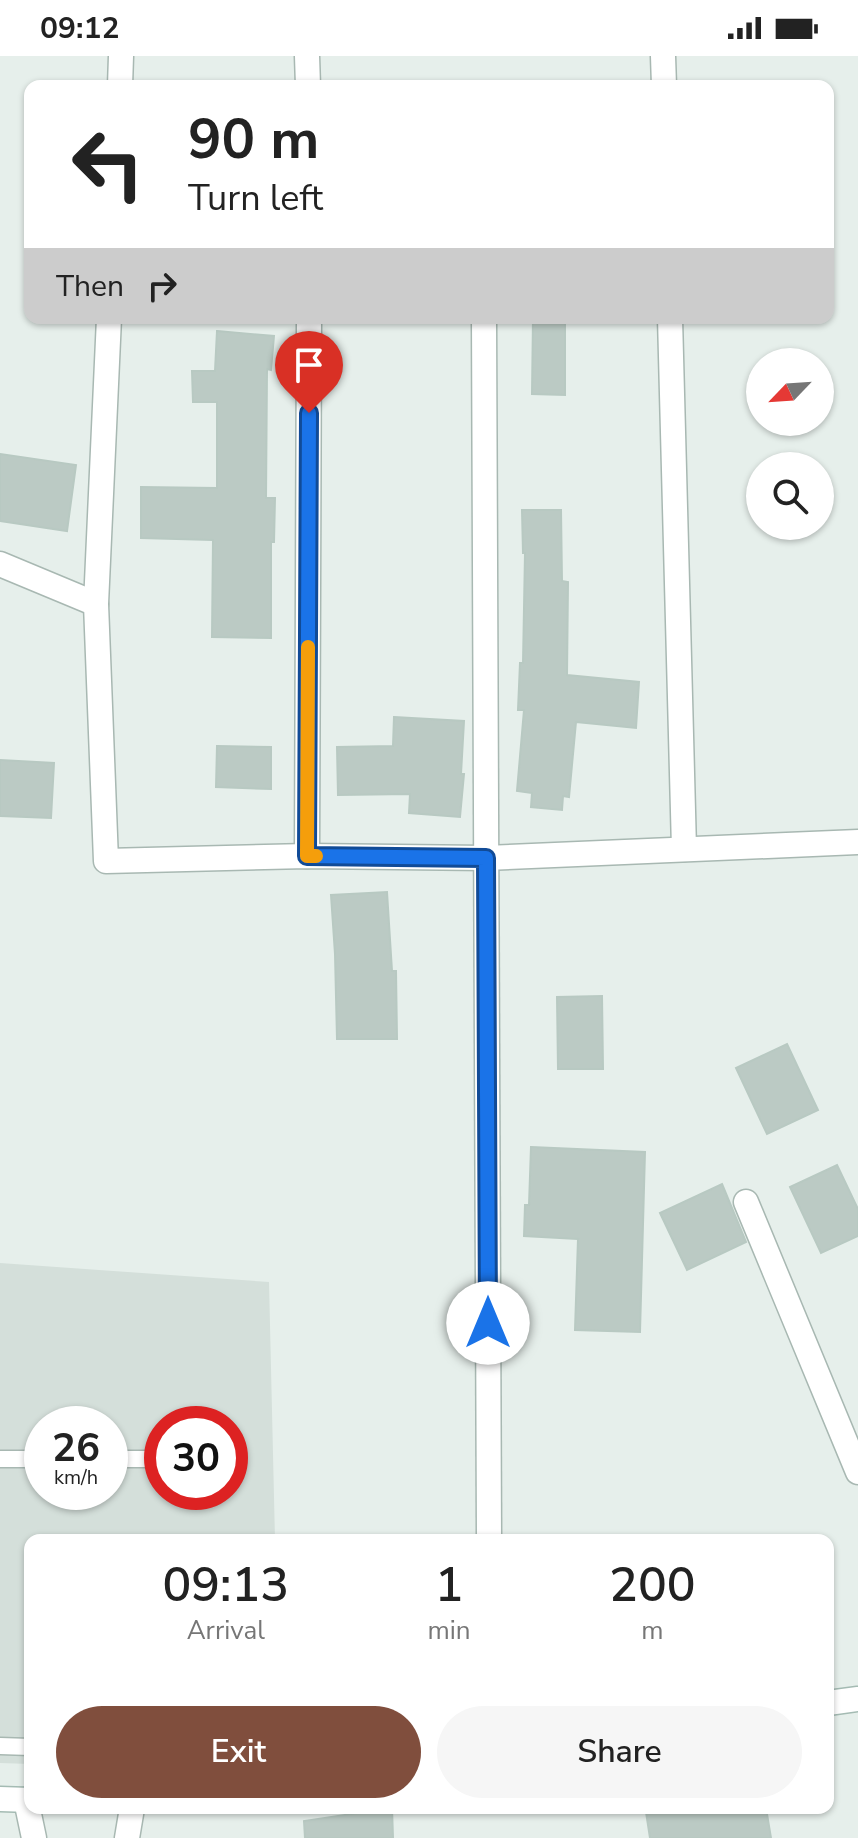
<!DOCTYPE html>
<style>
body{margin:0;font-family:"Nunito Sans",sans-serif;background:#f6f6f6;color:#222;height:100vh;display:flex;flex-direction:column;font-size:30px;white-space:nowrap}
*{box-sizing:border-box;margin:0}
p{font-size:26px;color:#767676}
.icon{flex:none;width:44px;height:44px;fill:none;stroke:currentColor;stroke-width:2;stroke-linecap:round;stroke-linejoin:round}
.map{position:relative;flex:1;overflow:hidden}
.details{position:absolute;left:24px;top:1478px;width:810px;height:280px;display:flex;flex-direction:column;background:#fff;border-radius:16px;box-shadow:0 2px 6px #0004}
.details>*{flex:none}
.guide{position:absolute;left:24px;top:24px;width:810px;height:244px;border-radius:16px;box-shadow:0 2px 6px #0004;background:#fff;color:#222;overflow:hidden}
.needle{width:52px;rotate:245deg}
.buttons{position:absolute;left:746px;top:292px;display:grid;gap:16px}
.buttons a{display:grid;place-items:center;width:88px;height:88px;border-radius:50%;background:#fff;box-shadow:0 2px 6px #0004;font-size:40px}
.speed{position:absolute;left:24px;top:1350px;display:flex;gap:16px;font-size:40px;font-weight:700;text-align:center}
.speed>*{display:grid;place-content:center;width:104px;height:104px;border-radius:50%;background:#fff;box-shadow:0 2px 6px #0004;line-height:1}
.speed small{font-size:20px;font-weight:400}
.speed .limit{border:12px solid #d22;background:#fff;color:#111}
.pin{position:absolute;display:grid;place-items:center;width:68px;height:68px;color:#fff;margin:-82px -34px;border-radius:50% 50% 50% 0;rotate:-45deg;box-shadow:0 0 8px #0007}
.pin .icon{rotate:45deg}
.me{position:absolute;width:88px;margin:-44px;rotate:0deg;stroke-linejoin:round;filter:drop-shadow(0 0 6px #0008)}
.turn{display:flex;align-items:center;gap:28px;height:168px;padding:0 32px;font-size:36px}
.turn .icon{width:104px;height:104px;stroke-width:2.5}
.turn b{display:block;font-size:56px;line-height:68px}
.then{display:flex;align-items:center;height:76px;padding:0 32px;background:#0003;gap:16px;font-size:30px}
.eta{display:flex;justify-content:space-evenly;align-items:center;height:136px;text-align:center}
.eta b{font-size:48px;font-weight:600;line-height:56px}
.action{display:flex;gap:16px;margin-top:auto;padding:16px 32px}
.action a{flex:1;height:92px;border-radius:48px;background:#804e3d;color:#fff;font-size:32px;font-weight:600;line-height:92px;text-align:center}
.action a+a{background:#f6f6f6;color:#222}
.status{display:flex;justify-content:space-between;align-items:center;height:56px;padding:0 40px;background:#fff;direction:ltr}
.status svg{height:22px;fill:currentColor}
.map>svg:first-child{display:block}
</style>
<div class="status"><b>09:12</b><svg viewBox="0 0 49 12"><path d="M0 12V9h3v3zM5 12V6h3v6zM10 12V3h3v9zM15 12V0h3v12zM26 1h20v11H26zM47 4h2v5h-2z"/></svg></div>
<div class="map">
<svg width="858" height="1782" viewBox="0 0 858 1782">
<rect width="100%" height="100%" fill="#e6efeb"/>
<path fill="#d4dfda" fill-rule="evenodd" d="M 0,1207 L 269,1226 L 275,1484 L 30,1484 L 30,1708 L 0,1707 ZM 42,1368 L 110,1368 L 110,1436 L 42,1436 ZM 162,1368 L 230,1368 L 230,1436 L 162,1436 Z"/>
<g fill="#bbcac4" stroke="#b8c9c2" stroke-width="2">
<polygon points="533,262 565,262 565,339 532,338"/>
<polygon points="217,275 274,280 271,314 267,313 266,442 275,442 274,486 271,486 271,582 212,581 213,484 141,482 141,431 217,432 217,346 193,346 192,315 215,315"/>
<polygon points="0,398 76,409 67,475 0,465"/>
<polygon points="522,454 561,454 562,525 568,526 567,619 639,626 636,672 576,666 569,741 563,740 562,754 531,751 532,737 517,735 524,654 518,654 520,607 523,607 525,497 523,497"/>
<polygon points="394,661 464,665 461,718 464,718 460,761 409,757 410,738 338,739 337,691 393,690"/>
<polygon points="217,690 271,691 271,733 216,731"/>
<polygon points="0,704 54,707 51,762 0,760"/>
<polygon points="387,836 392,915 396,915 397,983 337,983 335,898 331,839"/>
<polygon points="602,940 603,1013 558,1013 557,941"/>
<polygon points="787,988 818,1054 767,1078 736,1012"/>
<polygon points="531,1091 645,1096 640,1276 575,1274 578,1183 524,1180 525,1149 529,1149"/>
<polygon points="837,1109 858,1153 858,1180 821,1197 790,1131"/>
<polygon points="722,1128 746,1186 687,1214 660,1157"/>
<polygon points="392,1752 393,1782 305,1782 304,1765"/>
<polygon points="670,1752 766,1752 771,1782 650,1782 646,1756"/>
</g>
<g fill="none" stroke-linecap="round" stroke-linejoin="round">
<defs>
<g id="lane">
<polyline points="0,1403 42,1403"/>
<polyline points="110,1403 162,1403"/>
<polyline points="0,1690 30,1691"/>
</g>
<g id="street">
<polyline points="307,0 308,30"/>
<polyline points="663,0 664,30"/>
<polyline points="120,30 121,0"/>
<polyline points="109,262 96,548 106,805 307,800 486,802 858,786"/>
<polyline points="484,262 489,1484"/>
<polyline points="670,262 684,793"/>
<polyline points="0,508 96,548"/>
<polyline points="307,800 309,262"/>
<polyline points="746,1146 858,1416"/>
<polyline points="26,1744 34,1782"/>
<polyline points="127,1782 132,1752"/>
</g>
<g id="secondary">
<polyline points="828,1647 858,1643"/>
<polyline points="0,1743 30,1744"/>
</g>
</defs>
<use href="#lane" stroke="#a8b8b2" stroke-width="19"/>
<use href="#street" stroke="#a8b8b2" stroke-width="27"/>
<use href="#secondary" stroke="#a4bbb3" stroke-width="27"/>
<use href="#lane" stroke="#fff" stroke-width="16"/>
<use href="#street" stroke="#fff" stroke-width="24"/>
<use href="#secondary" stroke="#fff" stroke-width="24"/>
</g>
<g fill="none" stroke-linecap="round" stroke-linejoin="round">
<defs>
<polyline id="route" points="309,357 307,800 486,802 488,1267"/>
</defs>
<use href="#route" stroke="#114b97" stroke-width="20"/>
<use href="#route" stroke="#1a73e8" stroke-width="14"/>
<polyline stroke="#f59e0b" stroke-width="14" points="308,591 307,800 316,800"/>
</g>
</svg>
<div class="buttons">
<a><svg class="needle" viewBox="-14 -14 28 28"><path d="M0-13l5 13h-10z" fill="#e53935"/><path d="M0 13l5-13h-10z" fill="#767676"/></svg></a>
<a><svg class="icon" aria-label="search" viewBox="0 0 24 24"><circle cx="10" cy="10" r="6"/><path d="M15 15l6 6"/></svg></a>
</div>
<div class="speed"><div>26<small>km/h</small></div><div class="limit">30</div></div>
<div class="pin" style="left:309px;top:357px;background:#d93025"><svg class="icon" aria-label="arrive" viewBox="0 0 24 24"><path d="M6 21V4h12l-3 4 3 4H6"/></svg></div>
<svg class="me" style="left:488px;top:1267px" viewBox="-20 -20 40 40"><circle r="19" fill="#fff"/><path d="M0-13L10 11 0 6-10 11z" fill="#1a73e8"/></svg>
<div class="guide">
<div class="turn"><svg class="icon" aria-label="left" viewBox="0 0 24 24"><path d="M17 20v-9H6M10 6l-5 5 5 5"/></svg><div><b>90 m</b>Turn left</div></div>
<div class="then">Then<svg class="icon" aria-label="right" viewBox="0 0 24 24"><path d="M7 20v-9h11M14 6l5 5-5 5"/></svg></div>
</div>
<section class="details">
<div class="eta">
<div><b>09:13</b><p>Arrival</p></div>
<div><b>1</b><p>min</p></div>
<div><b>200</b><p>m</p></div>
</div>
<div class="action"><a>Exit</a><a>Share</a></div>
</section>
</div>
